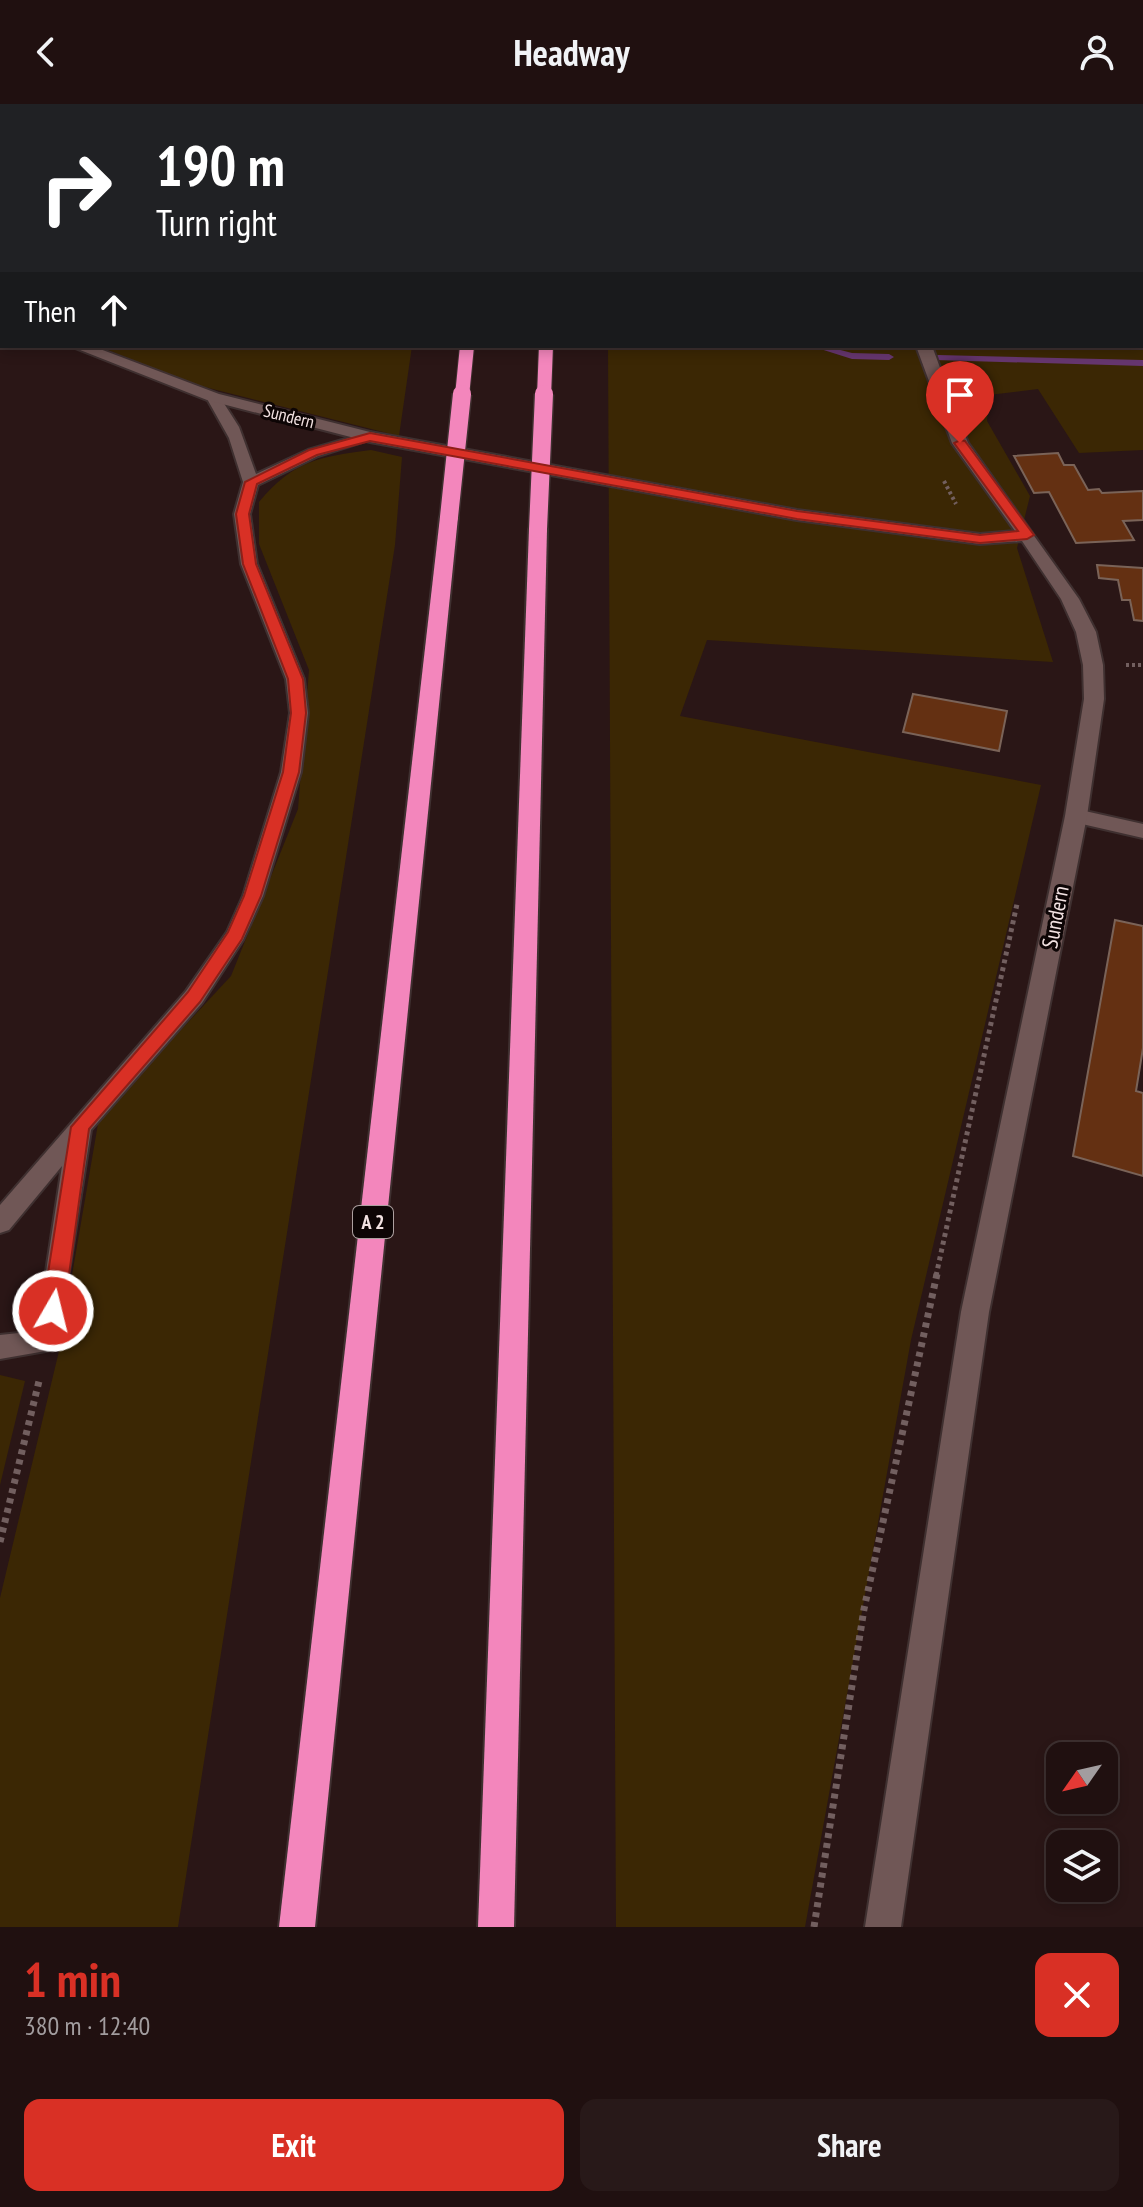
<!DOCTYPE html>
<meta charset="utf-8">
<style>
body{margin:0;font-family:"PT Sans Narrow",sans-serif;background:#281919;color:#f1f3f6;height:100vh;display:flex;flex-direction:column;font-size:30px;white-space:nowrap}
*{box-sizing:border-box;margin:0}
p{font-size:26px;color:#a29d9f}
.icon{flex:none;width:44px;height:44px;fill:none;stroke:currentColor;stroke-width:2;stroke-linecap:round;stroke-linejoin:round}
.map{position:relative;height:1823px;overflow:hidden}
.drawer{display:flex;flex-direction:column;background:#201010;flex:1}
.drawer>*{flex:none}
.top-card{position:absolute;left:0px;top:0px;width:1144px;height:244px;box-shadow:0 4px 12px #0003,0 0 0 2px #3d3030;background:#202124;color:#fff;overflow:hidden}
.needle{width:52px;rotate:236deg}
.controls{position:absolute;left:1046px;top:1638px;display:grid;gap:16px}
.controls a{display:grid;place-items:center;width:72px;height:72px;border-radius:16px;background:#201010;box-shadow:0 4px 12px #0003,0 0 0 2px #3d3030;font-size:40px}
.pin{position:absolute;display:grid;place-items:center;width:68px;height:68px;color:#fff;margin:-82px -34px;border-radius:50% 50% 50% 0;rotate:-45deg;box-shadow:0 0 8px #0007}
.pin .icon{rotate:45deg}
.me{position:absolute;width:88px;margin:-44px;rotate:8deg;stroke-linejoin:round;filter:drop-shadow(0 0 6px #0008)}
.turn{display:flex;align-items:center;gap:28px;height:168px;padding:0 24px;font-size:36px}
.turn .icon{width:104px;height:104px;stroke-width:2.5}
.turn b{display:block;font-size:56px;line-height:68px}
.then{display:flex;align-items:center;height:76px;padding:0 24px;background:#0003;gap:16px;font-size:30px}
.round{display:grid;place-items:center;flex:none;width:84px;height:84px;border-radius:16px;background:#281919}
.summary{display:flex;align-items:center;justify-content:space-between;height:136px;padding:0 24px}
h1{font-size:48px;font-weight:600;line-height:60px;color:#d93025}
.cta{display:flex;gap:16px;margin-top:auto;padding:16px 24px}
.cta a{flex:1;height:92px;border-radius:16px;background:#d93025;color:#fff;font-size:32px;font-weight:600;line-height:92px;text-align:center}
.cta a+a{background:#281919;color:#f1f3f6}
header{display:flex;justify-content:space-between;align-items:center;height:104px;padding:0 24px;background:#201010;font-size:36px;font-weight:600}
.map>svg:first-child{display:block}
</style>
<header><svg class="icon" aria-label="back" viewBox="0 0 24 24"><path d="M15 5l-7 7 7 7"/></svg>Headway<svg class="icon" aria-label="person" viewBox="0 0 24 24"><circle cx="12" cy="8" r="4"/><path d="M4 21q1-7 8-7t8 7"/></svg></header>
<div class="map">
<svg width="1143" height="1823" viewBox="0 0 1143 1823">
<rect width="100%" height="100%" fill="#2a1616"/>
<g fill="#3b2704">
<polygon points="0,0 448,0 2,2 2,203"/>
<polygon points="1143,184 1143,346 1079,349 1038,285 989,291 987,317 1030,392 1017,444 1053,558 707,536 680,612 1041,681 911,1236 805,1823 616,1823 608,242 1142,242"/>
<polygon points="98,242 412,242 399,332 193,280"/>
<path d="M 371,346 L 402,353 L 395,441 L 178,1823 L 0,1823 L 0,1494 L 59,1247 L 99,1014 L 231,872 L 298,705 L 309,566 L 259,440 L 259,398 C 294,356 319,353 371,346 Z"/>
<polygon points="0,1271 25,1277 0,1381"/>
</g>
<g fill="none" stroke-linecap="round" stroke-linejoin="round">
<g fill="#66366f" fill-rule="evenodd">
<rect x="0" y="43" width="2" height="5"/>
<polygon points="811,242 825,242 852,249 889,250 894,253 889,256 852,255"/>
<polygon points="938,251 1143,256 1143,262 935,256 933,254"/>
</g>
</g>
<g fill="#643012" stroke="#7a6358" stroke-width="2">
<polygon points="1058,349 1064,361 1074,361 1088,386 1099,385 1102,389 1143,387 1143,416 1123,417 1134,436 1076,439 1049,388 1034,389 1014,352"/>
<polygon points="1097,461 1143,464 1143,517 1134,516 1130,496 1122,496 1118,476 1099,474"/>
<polygon points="913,590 1007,607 999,647 903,628"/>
<polygon points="1115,816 1143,822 1143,944 1136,987 1143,989 1143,1072 1073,1052"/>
</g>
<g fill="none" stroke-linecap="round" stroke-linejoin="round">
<defs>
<g id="lane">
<polygon points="208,290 218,290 239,323 256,370 308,346 370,328 378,333 318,352 258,381 250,410 257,460 304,575 308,609 301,668 263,792 243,836 202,899 91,1026 57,1245 0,1255 0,1231 37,1227 62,1062 9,1126 0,1129 0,1101 186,887 227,828 243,792 281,668 290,609 286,575 241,460 234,410 243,378 229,334 206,293"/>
<polygon points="1076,705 1143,720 1143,734 1069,717 1066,712"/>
</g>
<g id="street">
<polygon points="1077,0 1091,0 1076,2"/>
<rect x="0" y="206" width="2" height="9"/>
<polygon points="70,242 92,242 219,290 370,328 797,406 980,430 1015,427 952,339 916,242 932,242 968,339 1079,495 1096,528 1103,561 1104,595 1087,712 989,1208 901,1823 865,1823 961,1208 1065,712 1084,595 1083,561 1076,528 1061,495 1022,437 980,440 797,416 370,338 207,296"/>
</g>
<g id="highway">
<polygon points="449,408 458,413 315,1823 279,1823 440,413"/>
<polygon points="538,420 547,425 514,1823 478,1823 529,425"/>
</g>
</defs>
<use href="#lane" stroke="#3f3030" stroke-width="4"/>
<use href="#street" stroke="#3f3030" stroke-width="4"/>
<use href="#highway" stroke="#3f3030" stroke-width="4"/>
<g stroke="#725f5f" stroke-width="4" stroke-dasharray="3 3" stroke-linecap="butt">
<polyline points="944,377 956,400"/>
<polyline points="1126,561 1143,561"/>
</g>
<polyline stroke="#725f5f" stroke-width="5" stroke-dasharray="4 4" stroke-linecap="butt" points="936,1172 1017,800"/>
<g stroke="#725f5f" stroke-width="7" stroke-dasharray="5 5" stroke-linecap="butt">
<polyline points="0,1438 40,1273"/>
<polyline points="814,1823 864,1505 937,1170"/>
</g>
<use href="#lane" fill="#705756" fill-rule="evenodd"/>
<use href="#street" fill="#705756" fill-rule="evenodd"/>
<use href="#highway" fill="#f386bc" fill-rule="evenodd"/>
<defs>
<g id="highway-bridge-far1">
<polyline points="462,292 467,242"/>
<polyline points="544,292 546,242"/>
</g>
<g id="highway-bridge">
<polyline points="449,413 462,290"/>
<polyline points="538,425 544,290"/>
</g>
</defs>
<use href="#highway-bridge-far1" stroke="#3f3030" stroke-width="16" stroke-linecap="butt"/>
<use href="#highway-bridge" stroke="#3f3030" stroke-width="21" stroke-linecap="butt"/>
<use href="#highway-bridge-far1" stroke="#f386bc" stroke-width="14"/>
<use href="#highway-bridge" stroke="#f386bc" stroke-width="18"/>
</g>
<polygon fill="#d93025" stroke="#8d1f18" stroke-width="2" points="370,329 797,407 980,431 1018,427 954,339 960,336 965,337 1034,431 1027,435 980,439 797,415 370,337 317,351 257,380 249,410 256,460 303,575 306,609 299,668 261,792 242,835 200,898 89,1025 64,1207 60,1213 53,1216 46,1213 42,1207 71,1023 188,888 228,828 244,792 283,668 291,609 288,575 243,460 236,410 245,378 309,346"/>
<g text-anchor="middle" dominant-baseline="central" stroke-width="6" stroke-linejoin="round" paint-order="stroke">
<g font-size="18" fill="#f2e2e2" stroke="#0d0505">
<text transform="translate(289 312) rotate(14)">Sundern</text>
</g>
<rect fill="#0d0505" stroke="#ada0a0" stroke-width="2" x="353" y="1102" width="40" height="32" rx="6"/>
<g font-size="20" font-weight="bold" fill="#f2e2e2">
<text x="373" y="1118">A 2</text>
</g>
<g font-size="22" fill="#f2e2e2" stroke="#0d0505">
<text transform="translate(1055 813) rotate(-79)">Sundern</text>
</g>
</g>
</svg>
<div class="controls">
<a><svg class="needle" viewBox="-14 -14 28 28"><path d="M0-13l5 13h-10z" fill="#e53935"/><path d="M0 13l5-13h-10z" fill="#a29d9f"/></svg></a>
<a><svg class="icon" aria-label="layers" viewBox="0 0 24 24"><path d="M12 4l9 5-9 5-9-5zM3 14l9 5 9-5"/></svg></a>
</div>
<div class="pin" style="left:960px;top:339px;background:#d93025"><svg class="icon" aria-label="arrive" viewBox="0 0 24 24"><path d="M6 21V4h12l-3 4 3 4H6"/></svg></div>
<svg class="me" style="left:53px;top:1207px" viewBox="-20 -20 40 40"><circle r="17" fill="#d93025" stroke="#fff" stroke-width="3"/><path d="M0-11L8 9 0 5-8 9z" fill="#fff"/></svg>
<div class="top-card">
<div class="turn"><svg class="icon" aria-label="right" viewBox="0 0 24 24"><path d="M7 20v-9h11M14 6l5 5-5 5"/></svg><div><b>190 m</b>Turn right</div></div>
<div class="then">Then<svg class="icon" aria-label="ahead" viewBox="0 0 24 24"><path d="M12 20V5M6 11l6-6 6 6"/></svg></div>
</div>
</div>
<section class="drawer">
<div class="summary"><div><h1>1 min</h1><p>380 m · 12:40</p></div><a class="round" style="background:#d93025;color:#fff"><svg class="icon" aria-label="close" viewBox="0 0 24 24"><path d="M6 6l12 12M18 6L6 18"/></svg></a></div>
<div class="cta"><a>Exit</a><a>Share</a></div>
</section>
